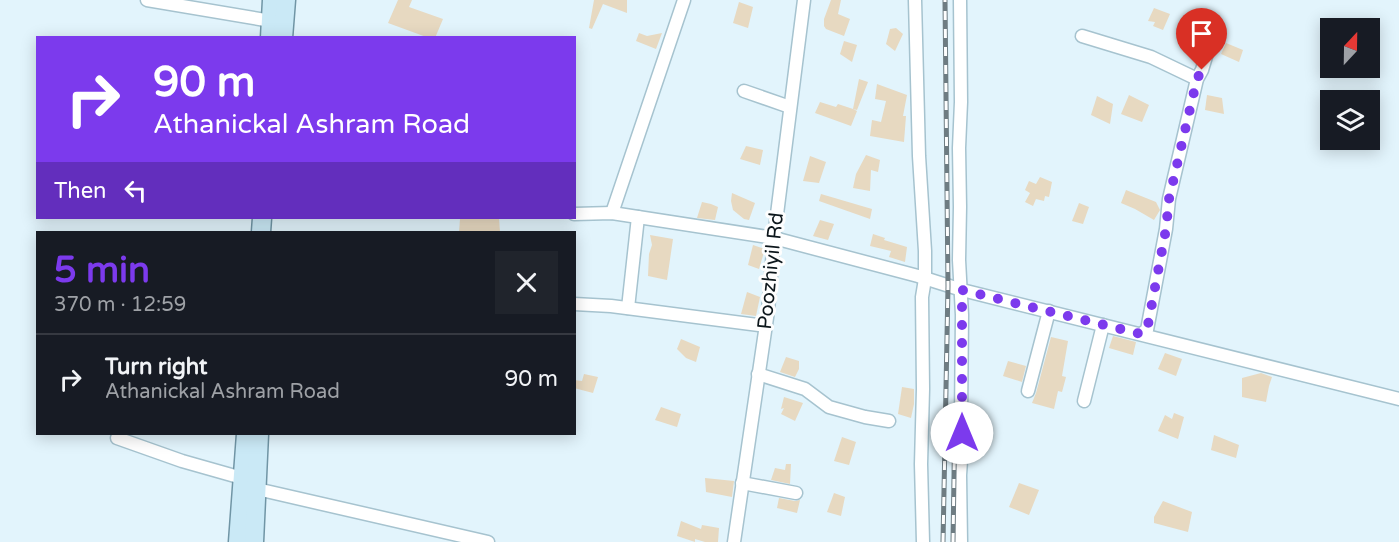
<!DOCTYPE html>
<meta charset="utf-8">
<style>
body{margin:0;font-family:"Varela Round",sans-serif;background:#20242c;color:#f1f3f6;height:100vh;display:flex;flex-direction:column;font-size:22px;white-space:nowrap}
*{box-sizing:border-box;margin:0}
p{font-size:20px;color:#9ea1a6}
.icon{flex:none;width:33px;height:33px;fill:none;stroke:currentColor;stroke-width:2;stroke-linecap:round;stroke-linejoin:round}
.map{position:relative;flex:1;overflow:hidden}
.panel{position:absolute;left:36px;top:231px;width:540px;height:204px;display:flex;flex-direction:column;background:#171b24;border-radius:0px;box-shadow:0 3px 15px #0003}
.panel>*{flex:none}
.hud{position:absolute;left:36px;top:36px;width:540px;height:183px;border-radius:0px;box-shadow:0 3px 15px #0003;background:#7c3aed;color:#fff;overflow:hidden}
.needle{width:39px;rotate:22deg}
.fabs{position:absolute;left:1320px;top:18px;display:grid;gap:12px}
.fabs a{display:grid;place-items:center;width:60px;height:60px;border-radius:0px;background:#171b24;box-shadow:0 3px 15px #0003;font-size:30px}
.pin{position:absolute;display:grid;place-items:center;width:51px;height:51px;color:#fff;margin:-62px -26px;border-radius:50% 50% 50% 0;rotate:-45deg;box-shadow:0 0 6px #0007}
.pin .icon{rotate:45deg}
.me{position:absolute;width:66px;margin:-33px;rotate:0deg;stroke-linejoin:round;filter:drop-shadow(0 0 4px #0008)}
.turn{display:flex;align-items:center;gap:21px;height:126px;padding:0 18px;font-size:27px}
.turn .icon{width:78px;height:78px;stroke-width:2.5}
.turn b{display:block;font-size:42px;line-height:51px}
.then{display:flex;align-items:center;height:57px;padding:0 18px;background:#0003;gap:12px;font-size:22px}
.round{display:grid;place-items:center;flex:none;width:63px;height:63px;border-radius:0px;background:#20242c}
.overview{display:flex;align-items:center;justify-content:space-between;height:102px;padding:0 18px}
h1{font-size:36px;font-weight:800;line-height:45px;color:#7c3aed}
ul{padding:0;list-style:none}
li{display:flex;align-items:center;gap:18px;height:90px;padding:0 18px;border-top:2px solid #363941}
li div{flex:1}
li b{display:block;font-size:22px}
li em{font-style:normal}
.map>svg:first-child{display:block}
</style>
<div class="map">
<svg width="1399" height="542" viewBox="0 0 1399 542">
<rect width="100%" height="100%" fill="#e2f4fc"/>
<g fill="#e7d9c1">
<polygon points="398,0 412,0 409,7 443,19 435,38 429,38 388,23"/>
<polygon points="594,0 627,0 627,13 603,4 592,29 589,28"/>
<polygon points="831,0 841,0 838,14 850,19 844,36 826,29 824,26 824,19"/>
<polygon points="739,2 753,7 748,28 733,23"/>
<polygon points="1154,8 1170,14 1163,30 1153,26 1155,22 1148,21"/>
<polygon points="896,28 903,34 895,51 886,44 890,29"/>
<polygon points="639,33 647,36 662,33 656,49 636,41"/>
<polygon points="844,41 857,45 852,62 840,54"/>
<polygon points="1226,43 1243,50 1239,62 1221,54"/>
<polygon points="859,79 868,82 857,110 853,109 857,111 851,126 815,113 820,102 836,107 838,104 853,109"/>
<polygon points="877,84 907,95 903,116 906,116 904,142 870,136 872,120 881,122 886,101 875,99"/>
<polygon points="1129,95 1149,105 1142,122 1121,114"/>
<polygon points="1207,95 1222,98 1224,114 1205,110"/>
<polygon points="1097,96 1113,104 1110,124 1091,115"/>
<polygon points="746,146 763,150 760,165 740,159"/>
<polygon points="866,155 880,160 878,172 871,170 870,191 853,188 856,174"/>
<polygon points="810,156 826,162 819,183 803,181"/>
<polygon points="1040,177 1052,182 1049,197 1045,196 1044,201 1036,199 1033,206 1025,202 1030,193 1025,190 1029,181 1036,184"/>
<polygon points="1126,190 1156,202 1160,210 1154,220 1135,209 1121,203"/>
<polygon points="732,193 755,203 749,220 744,219 733,210 731,201"/>
<polygon points="821,194 872,209 870,219 819,201"/>
<polygon points="702,202 711,204 718,207 715,220 697,218"/>
<polygon points="1079,203 1089,207 1083,224 1072,221"/>
<polygon points="499,218 500,232 459,232 460,219"/>
<polygon points="820,220 834,224 828,240 813,236"/>
<polygon points="873,234 885,238 884,240 907,247 905,262 889,257 891,251 870,246"/>
<polygon points="650,235 673,239 667,280 648,276 649,254 652,245"/>
<polygon points="753,245 765,249 759,269 748,265"/>
<polygon points="747,292 760,297 756,316 741,314"/>
<polygon points="1113,336 1136,342 1133,355 1109,348"/>
<polygon points="1051,337 1068,341 1062,376 1066,377 1062,392 1058,391 1054,409 1032,403 1036,393"/>
<polygon points="681,339 700,347 696,362 686,358 677,349"/>
<polygon points="1165,353 1182,359 1176,376 1158,369"/>
<polygon points="786,357 799,361 799,369 795,377 780,372"/>
<polygon points="1008,361 1026,366 1022,382 1003,376"/>
<polygon points="1261,373 1272,377 1269,386 1266,402 1242,397 1242,378"/>
<polygon points="584,374 598,377 593,393 574,388 574,380 582,381"/>
<polygon points="902,387 914,389 914,404 911,418 898,414"/>
<polygon points="784,397 803,403 795,421 781,414 784,408 781,409"/>
<polygon points="661,407 681,414 677,427 655,420"/>
<polygon points="1174,413 1184,417 1178,439 1158,431 1165,415 1172,419"/>
<polygon points="1214,435 1239,445 1236,458 1211,450"/>
<polygon points="842,437 856,442 849,465 834,461"/>
<polygon points="786,464 791,464 790,484 771,480 775,468 785,470"/>
<polygon points="705,478 734,481 732,497 706,492"/>
<polygon points="1019,483 1039,490 1029,515 1009,507"/>
<polygon points="834,493 845,497 841,516 827,512"/>
<polygon points="779,498 795,501 800,500 797,513 777,508"/>
<polygon points="1163,501 1192,512 1188,532 1154,523 1154,517"/>
<polygon points="681,521 701,529 702,525 719,528 718,542 705,542 695,539 695,542 677,536"/>
</g>
<g fill="none" stroke-linecap="round" stroke-linejoin="round">
<defs>
<g id="minor">
<polyline points="147,0 271,21"/>
<polyline points="915,0 919,156 925,251 925,279 922,297 923,389 921,464 923,542"/>
<polyline points="960,0 961,102 959,148 960,207 959,260 962,315 961,419 962,446 960,475 961,542"/>
<polyline points="1082,36 1151,57 1197,79"/>
<polyline points="744,91 790,107"/>
<polyline points="612,213 684,0"/>
<polyline points="574,214 612,213 774,238 918,276 962,290 1399,399"/>
<polyline points="574,304 611,306 766,326"/>
<polyline points="628,308 638,217"/>
<polyline points="1141,334 1147,330 1166,229 1169,199 1197,79 1202,70 1213,33"/>
<polyline points="758,374 805,389 829,407 865,417 889,421"/>
<polyline points="1028,391 1049,311"/>
<polyline points="1084,401 1103,325"/>
<polyline points="117,438 182,461 242,478"/>
<polyline points="742,483 796,493"/>
<polyline points="257,489 488,542"/>
<polyline points="734,542 768,311 774,238 804,0"/>
</g>
<g id="primary">
<polyline points="270,38 272,0"/>
<polyline points="283,38 286,0"/>
<polyline points="261,232 262,218"/>
<polyline points="238,542 246,434"/>
<polyline points="254,542 259,434"/>
</g>
</defs>
<use href="#minor" stroke="#a6c3cf" stroke-width="15"/>
<use href="#primary" stroke="#7095a5" stroke-width="21"/>
<use href="#minor" stroke="#fff" stroke-width="12"/>
<use href="#primary" stroke="#cae9f6" stroke-width="18"/>
<defs>
<g id="rail">
<polyline points="943,542 948,286 945,0"/>
<polyline points="953,542 955,411"/>
</g>
</defs>
<use href="#rail" stroke="#6e7c82" stroke-width="5"/>
<use href="#rail" stroke="#fefefe" stroke-width="3" stroke-dasharray="9" stroke-linecap="butt"/>
</g>
<g fill="none" stroke-linecap="round" stroke-linejoin="round">
<polyline stroke="#7c3aed" stroke-width="10" stroke-dasharray="0 18" points="962,433 962,290 1141,334 1147,330 1166,229 1169,199 1197,79 1202,70"/>
</g>
<g text-anchor="middle" dominant-baseline="central" stroke-width="6" stroke-linejoin="round" paint-order="stroke">
<g font-size="20" fill="#0c161b" stroke="#fefefe">
<text transform="translate(771 271) rotate(-84)">Poozhiyil Rd</text>
</g>
</g>
</svg>
<div class="fabs">
<a><svg class="needle" viewBox="-14 -14 28 28"><path d="M0-13l5 13h-10z" fill="#e53935"/><path d="M0 13l5-13h-10z" fill="#9ea1a6"/></svg></a>
<a><svg class="icon" aria-label="layers" viewBox="0 0 24 24"><path d="M12 4l9 5-9 5-9-5zM3 14l9 5 9-5"/></svg></a>
</div>
<div class="pin" style="left:1202px;top:70px;background:#d93025"><svg class="icon" aria-label="arrive" viewBox="0 0 24 24"><path d="M6 21V4h12l-3 4 3 4H6"/></svg></div>
<svg class="me" style="left:962px;top:433px" viewBox="-20 -20 40 40"><circle r="19" fill="#fff"/><path d="M0-13L10 11 0 6-10 11z" fill="#7c3aed"/></svg>
<div class="hud">
<div class="turn"><svg class="icon" aria-label="right" viewBox="0 0 24 24"><path d="M7 20v-9h11M14 6l5 5-5 5"/></svg><div><b>90 m</b>Athanickal Ashram Road</div></div>
<div class="then">Then<svg class="icon" aria-label="left" viewBox="0 0 24 24"><path d="M17 20v-9H6M10 6l-5 5 5 5"/></svg></div>
</div>
<section class="panel">
<div class="overview"><div><h1>5 min</h1><p>370 m · 12:59</p></div><a class="round"><svg class="icon" aria-label="close" viewBox="0 0 24 24"><path d="M6 6l12 12M18 6L6 18"/></svg></a></div>
<ul>
<li><svg class="icon" aria-label="right" viewBox="0 0 24 24"><path d="M7 20v-9h11M14 6l5 5-5 5"/></svg><div><b>Turn right</b><p>Athanickal Ashram Road</p></div><em>90 m</em></li>
</ul>
</section>
</div>
